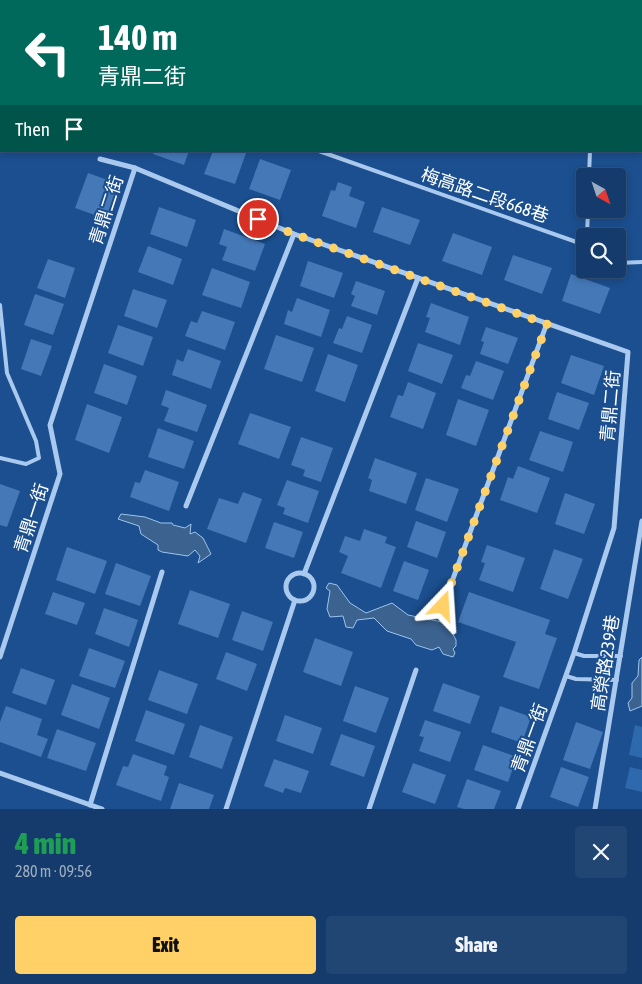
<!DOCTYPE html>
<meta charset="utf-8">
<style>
body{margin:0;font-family:"Asap Condensed","Noto Sans TC",sans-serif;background:#214673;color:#f1f3f6;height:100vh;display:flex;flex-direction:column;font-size:19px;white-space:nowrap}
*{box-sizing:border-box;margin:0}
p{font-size:16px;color:#9dadc1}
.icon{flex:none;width:28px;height:28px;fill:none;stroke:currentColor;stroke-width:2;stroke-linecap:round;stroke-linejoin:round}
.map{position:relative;height:809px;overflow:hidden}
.panel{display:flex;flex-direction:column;background:#143b6b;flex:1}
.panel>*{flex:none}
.hud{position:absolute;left:0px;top:0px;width:642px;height:152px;box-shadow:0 2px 8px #0003,0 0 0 1px #33557e;background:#00695c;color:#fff;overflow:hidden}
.needle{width:32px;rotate:140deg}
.fabs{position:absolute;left:576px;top:168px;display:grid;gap:10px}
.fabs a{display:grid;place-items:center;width:50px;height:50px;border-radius:5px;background:#143b6b;box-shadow:0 2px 8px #0003,0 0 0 1px #33557e;font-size:25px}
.pin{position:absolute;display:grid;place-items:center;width:42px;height:42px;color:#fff;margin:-21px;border:2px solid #fff;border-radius:50%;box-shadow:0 1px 5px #0007}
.me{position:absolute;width:55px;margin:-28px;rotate:20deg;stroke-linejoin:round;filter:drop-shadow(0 0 4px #0008)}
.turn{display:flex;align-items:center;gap:18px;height:105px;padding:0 15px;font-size:22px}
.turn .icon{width:65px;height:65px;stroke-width:2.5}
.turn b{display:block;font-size:35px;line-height:42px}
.then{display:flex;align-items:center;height:48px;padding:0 15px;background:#0003;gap:10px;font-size:19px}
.round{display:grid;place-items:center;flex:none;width:52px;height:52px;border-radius:5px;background:#214673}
.overview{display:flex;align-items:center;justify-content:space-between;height:85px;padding:0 15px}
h1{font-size:30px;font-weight:800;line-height:38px;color:#1e9e55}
.cta{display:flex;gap:10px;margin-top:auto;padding:10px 15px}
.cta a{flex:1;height:58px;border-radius:5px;background:#ffd166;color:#111;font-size:20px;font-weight:800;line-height:58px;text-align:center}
.cta a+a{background:#214673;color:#f1f3f6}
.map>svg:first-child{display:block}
</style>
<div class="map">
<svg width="642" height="809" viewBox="0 0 642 809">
<rect width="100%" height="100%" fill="#1b4f8f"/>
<g fill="#2e69ad">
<polygon points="635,725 642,727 642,758 629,755"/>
<polygon points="630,767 642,770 642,792 625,788"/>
</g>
<g fill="#3c6290" stroke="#9cc4f0">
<polygon points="121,514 145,517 161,523 172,523 173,525 185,528 191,524 190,534 195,532 203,538 211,554 198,563 200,556 195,550 188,556 162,552 158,550 158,545 141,534 139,526 118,519"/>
<polygon points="329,583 337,585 350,603 366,613 392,603 408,615 447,623 456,640 456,646 453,649 455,653 453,657 443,654 439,647 432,650 416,645 411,639 387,631 374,618 357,620 353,628 346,627 343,616 330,617 327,609 330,591 326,588"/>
<polygon points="642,657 642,706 630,711 628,703 632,698 632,683 638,676 639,660"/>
</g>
<g fill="#4478b7">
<polygon points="154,151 189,151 184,165 153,154"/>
<polygon points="213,151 246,153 235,184 204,174"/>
<polygon points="260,159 291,170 280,200 249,189"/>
<polygon points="88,173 119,184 106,219 75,208"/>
<polygon points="338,182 352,187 349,196 365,202 356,228 322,216 331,190 335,191"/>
<polygon points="159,207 196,220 187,247 150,234"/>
<polygon points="382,207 420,220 410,245 373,232"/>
<polygon points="224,229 265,244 255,271 222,260 227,247 219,244"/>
<polygon points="453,233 492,247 482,275 442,261"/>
<polygon points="148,246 182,259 173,285 138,272"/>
<polygon points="513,255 552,268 542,294 504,280"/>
<polygon points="48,259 75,268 65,298 37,288"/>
<polygon points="308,261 343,273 334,298 300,286"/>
<polygon points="212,268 250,282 241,308 202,295"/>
<polygon points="571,274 610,288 600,314 562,301"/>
<polygon points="356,281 385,291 377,315 351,306 355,296 351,294"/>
<polygon points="133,289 167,300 157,328 124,316"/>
<polygon points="35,294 64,304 53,335 24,325"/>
<polygon points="297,298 330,310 321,337 284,324 288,310 292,312"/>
<polygon points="431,303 469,317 460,345 425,332 430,318 426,317"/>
<polygon points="202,311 235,322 225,350 185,336 191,321 197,323"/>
<polygon points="347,316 372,325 362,353 333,343 339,328 342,329"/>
<polygon points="118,325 153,337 143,366 108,353"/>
<polygon points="486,327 518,338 508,364 480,354 484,342 481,341"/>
<polygon points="276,335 314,348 302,382 264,369"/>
<polygon points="31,339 52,346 41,376 21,369"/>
<polygon points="418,343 453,355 442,384 408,371"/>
<polygon points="188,349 221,361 211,389 172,375 177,359 183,362"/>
<polygon points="328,354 358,365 345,402 315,391"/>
<polygon points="571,355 604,366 594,395 561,383"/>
<polygon points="476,361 504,371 493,400 461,388 466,375 470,376"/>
<polygon points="104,364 137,376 127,405 94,393"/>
<polygon points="408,382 436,393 423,429 390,417 398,395 403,396"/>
<polygon points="166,390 207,405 197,432 164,421 169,408 161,405"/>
<polygon points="557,392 589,403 579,430 548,419"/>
<polygon points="458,399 489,410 476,446 446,435"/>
<polygon points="87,404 122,417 109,453 75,440"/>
<polygon points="250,413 291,427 279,459 238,444"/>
<polygon points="158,428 194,441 184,469 148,457"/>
<polygon points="540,431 573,442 563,472 529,460"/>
<polygon points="301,437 333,448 321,482 303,476 305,470 291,465"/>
<polygon points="375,458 417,473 406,504 369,491 372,480 368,478"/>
<polygon points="518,466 550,478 537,513 500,500 508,477 513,479"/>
<polygon points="145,470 179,482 169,511 130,497 135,482 140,483"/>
<polygon points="426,478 459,489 447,522 415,510"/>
<polygon points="287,480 319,491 308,523 283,514 285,508 277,505"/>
<polygon points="0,484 20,491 7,527 0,525"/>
<polygon points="243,492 262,499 246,543 207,529 219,498 238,504"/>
<polygon points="565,493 595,504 584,534 555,524"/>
<polygon points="416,521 446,532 437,558 407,547"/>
<polygon points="274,522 303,532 294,558 265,548"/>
<polygon points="364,529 387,537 385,543 396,547 381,588 341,573 348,556 339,552 345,536 360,541"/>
<polygon points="487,545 525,558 513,592 479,580 485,563 481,562"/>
<polygon points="67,547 107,561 95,594 56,580"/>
<polygon points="554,549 583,559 568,599 540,589"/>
<polygon points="404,561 429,570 418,600 393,591"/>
<polygon points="116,563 151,576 140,606 105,594"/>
<polygon points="190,590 230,604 218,638 178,624"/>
<polygon points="53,592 85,603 77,625 45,614"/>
<polygon points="469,592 550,620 545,634 557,638 539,689 503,677 516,642 458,622"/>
<polygon points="104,608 138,620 129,647 95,634"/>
<polygon points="242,611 273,622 263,651 232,640"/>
<polygon points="315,638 353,652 341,686 303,672"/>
<polygon points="89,648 125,661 115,688 79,676"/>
<polygon points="226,652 257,664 247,691 216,679"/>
<polygon points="21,668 55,680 46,705 12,693"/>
<polygon points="159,670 198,684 187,714 148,700"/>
<polygon points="443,683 480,696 470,724 433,711"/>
<polygon points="72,684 110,698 99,729 61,715"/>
<polygon points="355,686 389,698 376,733 343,721"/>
<polygon points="6,706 42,719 37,735 48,739 41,757 0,742 0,722"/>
<polygon points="500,706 531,717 522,743 491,732"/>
<polygon points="146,710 185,724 174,755 135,741"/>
<polygon points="285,715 322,728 313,754 276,741"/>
<polygon points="425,720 461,732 450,762 419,751 424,737 419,736"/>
<polygon points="576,722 603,732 590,769 563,760"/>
<polygon points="200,725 233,737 222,769 189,757"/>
<polygon points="57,729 96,743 86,771 47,758"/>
<polygon points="341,734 375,746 364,777 330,765"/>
<polygon points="483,745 517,757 508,782 474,770"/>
<polygon points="133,754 167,766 164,775 169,777 161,801 116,785 123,766 128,767"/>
<polygon points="274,759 309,771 301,793 285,788 283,793 264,786"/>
<polygon points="413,763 446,775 435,804 402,792"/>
<polygon points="561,767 589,777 578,807 550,797"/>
<polygon points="467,779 501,791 494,809 464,809 457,807"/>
<polygon points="179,783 214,795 209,809 170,809"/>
</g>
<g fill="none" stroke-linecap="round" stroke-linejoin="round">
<g stroke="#a9c9ee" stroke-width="4">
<polyline points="588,0 588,1"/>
<polyline points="16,1 16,0"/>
<polyline points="89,1 89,0"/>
<polyline points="0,128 1,116"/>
<polyline points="319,151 585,245"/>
<polyline points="589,176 590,151"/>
<polyline points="587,236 588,209"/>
<polyline points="618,263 642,262"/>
<polyline points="0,305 7,373 36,441 39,458 26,464 0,458"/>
<polyline points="574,653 584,656 621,656"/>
<polyline points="566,676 576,679 617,680"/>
</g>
<g stroke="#a9c9ee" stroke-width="5">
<polyline points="100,159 135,168"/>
<polyline points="186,506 294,234"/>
<circle cx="300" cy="587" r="14"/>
<polyline points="304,574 418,278"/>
<polyline points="443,606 547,323"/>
<polyline points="0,657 60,474 50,425 135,168 294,234 628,352 614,528 574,653 518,809"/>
<polyline points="0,773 102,809"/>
<polyline points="90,805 162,572"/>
<polyline points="226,809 295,600"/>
<polyline points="369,809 416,670"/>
<polyline points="595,809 642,521"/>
</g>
</g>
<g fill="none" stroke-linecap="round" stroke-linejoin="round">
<polyline stroke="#ffd166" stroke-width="9" stroke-dasharray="0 16.2" points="258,219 294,234 547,324 443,606"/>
</g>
<g text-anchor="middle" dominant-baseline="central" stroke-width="4" stroke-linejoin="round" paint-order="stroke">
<g font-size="18" fill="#fff" stroke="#1b4f8f">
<text transform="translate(485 195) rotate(19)">梅高路二段668巷</text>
<text transform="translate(106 210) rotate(-72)">青鼎二街</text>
<text transform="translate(610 406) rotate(-85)">青鼎二街</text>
<text transform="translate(31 518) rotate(-72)">青鼎一街</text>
<text transform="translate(605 663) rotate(-81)">高榮路239巷</text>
<text transform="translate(529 738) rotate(-70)">青鼎一街</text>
</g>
</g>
</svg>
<div class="fabs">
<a><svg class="needle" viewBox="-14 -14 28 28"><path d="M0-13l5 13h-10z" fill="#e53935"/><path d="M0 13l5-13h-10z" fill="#9dadc1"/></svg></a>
<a><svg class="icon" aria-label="search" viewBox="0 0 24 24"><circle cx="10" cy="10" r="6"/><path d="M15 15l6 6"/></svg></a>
</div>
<div class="pin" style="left:258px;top:219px;background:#d93025"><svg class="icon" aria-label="arrive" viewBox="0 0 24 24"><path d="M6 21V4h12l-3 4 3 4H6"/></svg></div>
<svg class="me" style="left:443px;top:606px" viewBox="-20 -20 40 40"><path d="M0-17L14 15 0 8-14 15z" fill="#ffd166" stroke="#fff" stroke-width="4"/></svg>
<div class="hud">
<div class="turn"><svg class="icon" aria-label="left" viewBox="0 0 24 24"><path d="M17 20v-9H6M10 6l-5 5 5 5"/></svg><div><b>140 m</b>青鼎二街</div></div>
<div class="then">Then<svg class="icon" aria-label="arrive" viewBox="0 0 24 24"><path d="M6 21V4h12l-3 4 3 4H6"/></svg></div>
</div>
</div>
<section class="panel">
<div class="overview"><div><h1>4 min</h1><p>280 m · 09:56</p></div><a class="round"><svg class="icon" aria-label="close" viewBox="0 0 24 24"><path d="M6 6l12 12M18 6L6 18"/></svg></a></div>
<div class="cta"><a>Exit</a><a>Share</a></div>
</section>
